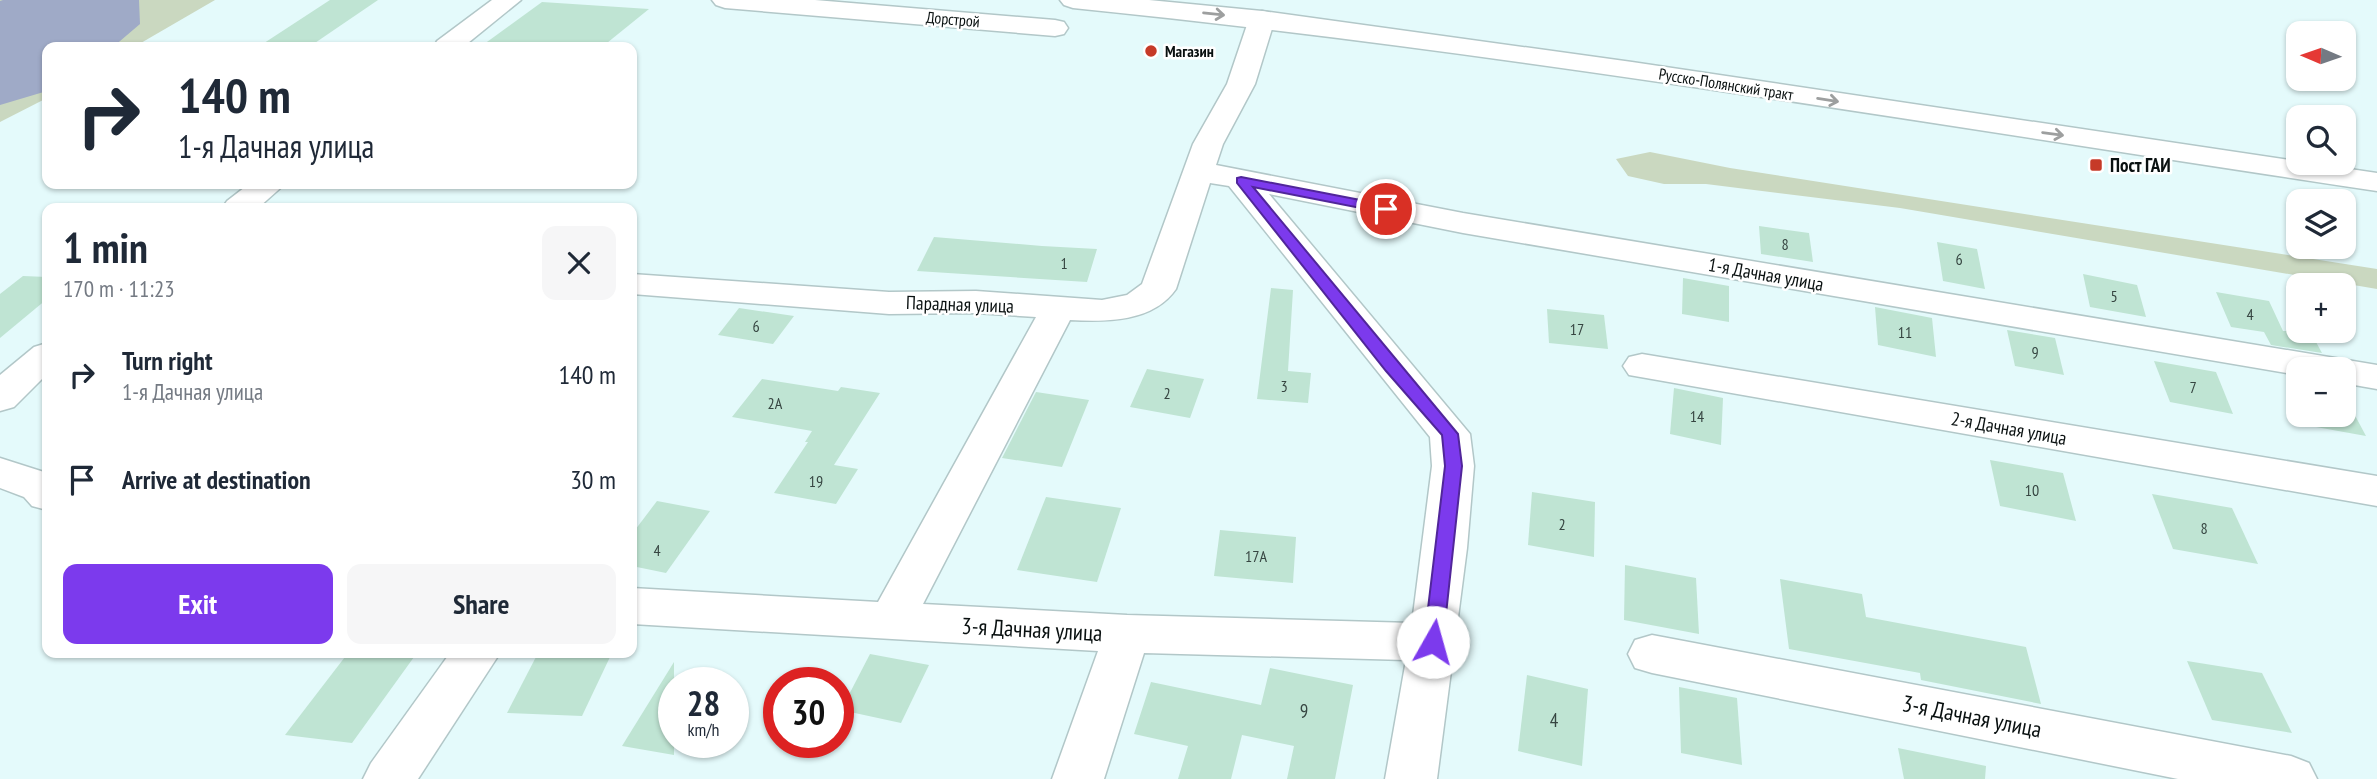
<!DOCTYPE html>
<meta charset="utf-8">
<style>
body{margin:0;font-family:"PT Sans Narrow",sans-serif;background:#f6f6f7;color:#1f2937;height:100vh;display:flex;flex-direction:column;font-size:26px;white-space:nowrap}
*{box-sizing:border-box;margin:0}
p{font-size:23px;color:#747a83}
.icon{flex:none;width:38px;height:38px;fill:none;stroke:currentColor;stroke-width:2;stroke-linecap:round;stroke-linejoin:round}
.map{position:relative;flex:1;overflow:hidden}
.side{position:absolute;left:42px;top:203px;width:595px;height:455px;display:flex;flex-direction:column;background:#fff;border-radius:14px;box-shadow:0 2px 5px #0004}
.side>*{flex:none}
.banner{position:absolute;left:42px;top:42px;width:595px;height:147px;border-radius:14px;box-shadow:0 2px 5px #0004;background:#fff;color:#1f2937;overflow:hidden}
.needle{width:46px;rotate:272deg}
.buttons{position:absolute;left:2286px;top:21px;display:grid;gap:14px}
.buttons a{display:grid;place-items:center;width:70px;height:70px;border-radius:14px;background:#fff;box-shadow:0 2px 5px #0004;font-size:35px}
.speed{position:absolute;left:658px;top:667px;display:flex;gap:14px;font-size:35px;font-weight:700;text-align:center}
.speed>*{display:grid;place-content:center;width:91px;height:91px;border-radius:50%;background:#fff;box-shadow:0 2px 5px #0004;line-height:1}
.speed small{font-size:18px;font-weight:400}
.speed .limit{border:10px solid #d22;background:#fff;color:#111}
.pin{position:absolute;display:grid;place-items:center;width:60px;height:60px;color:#fff;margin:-30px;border:4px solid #fff;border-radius:50%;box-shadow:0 2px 7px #0007}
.me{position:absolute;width:77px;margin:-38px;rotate:7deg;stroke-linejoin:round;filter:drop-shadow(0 0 5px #0008)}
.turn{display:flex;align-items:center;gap:24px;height:147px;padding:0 21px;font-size:32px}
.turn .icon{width:91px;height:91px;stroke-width:2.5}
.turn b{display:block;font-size:49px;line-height:60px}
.round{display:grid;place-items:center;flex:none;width:74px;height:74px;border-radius:14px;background:#f6f6f7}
.summary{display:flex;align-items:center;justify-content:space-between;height:119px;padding:0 21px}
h1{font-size:42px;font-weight:800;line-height:52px}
.primary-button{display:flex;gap:14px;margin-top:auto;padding:14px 21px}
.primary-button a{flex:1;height:80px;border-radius:14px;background:#7c3aed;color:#fff;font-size:28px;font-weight:800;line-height:80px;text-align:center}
.primary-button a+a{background:#f6f6f7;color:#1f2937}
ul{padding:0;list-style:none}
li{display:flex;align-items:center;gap:21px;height:105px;padding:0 21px}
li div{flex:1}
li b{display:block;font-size:26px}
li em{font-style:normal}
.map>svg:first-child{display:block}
</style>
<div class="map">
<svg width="2377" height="779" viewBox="0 0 2377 779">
<rect width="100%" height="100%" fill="#e4fafb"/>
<g fill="#cad8c0">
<polygon points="0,0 215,0 134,47 47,47 47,98 0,122"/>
<polygon points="1650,152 1730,168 2377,269 2377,289 1900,208 1706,184 1664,184 1628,176 1616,159"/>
</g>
<polygon fill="#9faac7" points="3,0 139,0 140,24 113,47 47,47 47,91 0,105 0,1"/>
<g fill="#bfe4d3">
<polygon points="330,0 378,0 309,47 258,47"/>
<polygon points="542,2 649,9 602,47 480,47"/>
<polygon points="1759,226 1809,233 1813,262 1761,254"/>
<polygon points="934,237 1042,246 1097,249 1087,282 917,271"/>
<polygon points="1937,242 1977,249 1985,289 1943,281"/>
<polygon points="2083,274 2137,285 2146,317 2090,307"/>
<polygon points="23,276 47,277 47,299 0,338 0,294"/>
<polygon points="1683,278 1729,286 1729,322 1682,314"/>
<polygon points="1271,288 1293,290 1288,371 1311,373 1308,403 1257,399"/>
<polygon points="2216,292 2269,301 2283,331 2310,331 2322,353 2271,345 2264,332 2231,327"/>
<polygon points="1875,307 1932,318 1936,357 1878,345"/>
<polygon points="739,308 794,316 773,344 718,335"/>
<polygon points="1547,309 1604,315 1608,349 1549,343"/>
<polygon points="2007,330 2055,338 2064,375 2015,366"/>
<polygon points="2154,361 2216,372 2233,414 2170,402"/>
<polygon points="1147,369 1204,379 1190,418 1130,407"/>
<polygon points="762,379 838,391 841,387 880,393 834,465 858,469 836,504 774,493 808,442 805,442 812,431 732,417"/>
<polygon points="1674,388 1723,398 1721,445 1670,434"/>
<polygon points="1036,392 1089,400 1062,467 1002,458"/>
<polygon points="2343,393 2366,436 2316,427 2309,415 2343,415"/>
<polygon points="1990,460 2063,473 2076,521 2000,506"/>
<polygon points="1532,492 1595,502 1594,557 1528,545"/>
<polygon points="2152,494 2232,508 2258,564 2173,549"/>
<polygon points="1046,497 1121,508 1097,582 1017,570"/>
<polygon points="657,501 710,511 666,573 632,566 632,534"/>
<polygon points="1220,530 1296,537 1293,583 1214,576"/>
<polygon points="1625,565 1696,578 1699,634 1624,620"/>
<polygon points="1780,579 1862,594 1866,617 2026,647 2041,704 1921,680 1920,673 1789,649"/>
<polygon points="348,653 414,657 352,743 285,735"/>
<polygon points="538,653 610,657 582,716 507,713"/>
<polygon points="870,654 929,665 901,723 841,710"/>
<polygon points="2187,661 2262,673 2292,733 2212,720"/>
<polygon points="674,662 674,755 622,746"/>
<polygon points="1270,668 1353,685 1335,779 1287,779 1294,746 1242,735 1231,779 1178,779 1188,746 1134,734 1151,682 1261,705"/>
<polygon points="1527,675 1588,689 1582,766 1518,751"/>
<polygon points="1679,687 1737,698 1742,765 1681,753"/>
<polygon points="1898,748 1986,766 1985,779 1904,779"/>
</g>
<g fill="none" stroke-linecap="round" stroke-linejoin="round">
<defs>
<g id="minor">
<polygon points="492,0 521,0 463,47 434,47 437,41"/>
<polygon points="712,0 815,0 1055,20 1064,22 1068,28 1064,34 1055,36 725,8 716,5"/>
<path d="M 1262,11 L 1271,13 L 1275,19 L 1255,84 L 1223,144 L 1216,165 L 1463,213 L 2377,365 L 2377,389 L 2343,383 L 2343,369 L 2298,369 L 2298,375 L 1463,233 L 1269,194 L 1470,434 L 1474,466 L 1467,548 L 1437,779 L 1385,779 L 1406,660 L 1144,653 L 1104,779 L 1052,779 L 1098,651 L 632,624 L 632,588 L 878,602 L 1036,317 L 976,313 L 889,314 L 632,294 L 632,274 L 889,292 L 976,291 L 1102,300 L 1127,295 L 1142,284 L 1193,144 L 1227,84 L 1249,19 L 1253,13 ZM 1210,183 L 1229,186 L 1430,437 L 1432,466 L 1412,623 L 1127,615 L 923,604 L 1070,320 C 1107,322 1153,322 1176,289 Z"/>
<polygon points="249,184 285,184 258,208 222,208 227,201"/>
<polygon points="47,343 47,374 14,407 0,411 0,375 34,347"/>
<polygon points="1642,354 2377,476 2377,506 1629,375 1623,366 1629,357"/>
<polygon points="0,458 47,473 47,510 32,506 24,497 0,488"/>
<polygon points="1652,635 2291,756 2309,763 2317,779 2178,779 1652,673 1635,668 1628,654 1635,640"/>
<polygon points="450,653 500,653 418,779 363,779 371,763"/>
</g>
<path id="major" d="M 1060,0 L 1149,0 L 1262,11 L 1632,62 L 2377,173 L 2377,191 C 1943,126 1510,52 1073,8 L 1064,5 Z"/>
</defs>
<use href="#minor" stroke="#b2c7c8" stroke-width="3"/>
<use href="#major" stroke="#b2c7c8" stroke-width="3"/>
<use href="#minor" fill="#fff" fill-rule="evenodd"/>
<use href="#major" fill="#fff" fill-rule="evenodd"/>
</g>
<defs><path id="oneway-shaft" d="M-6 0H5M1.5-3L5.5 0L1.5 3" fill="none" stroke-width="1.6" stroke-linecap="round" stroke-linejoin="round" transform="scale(1.75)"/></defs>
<g stroke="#9d9f9f">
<use href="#oneway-shaft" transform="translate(1214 14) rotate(6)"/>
<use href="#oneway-shaft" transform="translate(1828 100) rotate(9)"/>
<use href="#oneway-shaft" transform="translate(2053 134) rotate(8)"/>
</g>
<polygon fill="#7c3aed" stroke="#51269a" stroke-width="2" points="1241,177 1386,205 1393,209 1386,213 1253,187 1458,434 1462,466 1443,642 1440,648 1433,650 1427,648 1424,642 1445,466 1442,435 1386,371 1237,183 1237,178"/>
<g fill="#c63a28" stroke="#fff" stroke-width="2.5">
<circle cx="1151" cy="51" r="7"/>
<rect x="2089" y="158" width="14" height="14" rx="3.5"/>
</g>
<g text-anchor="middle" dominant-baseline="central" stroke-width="5" stroke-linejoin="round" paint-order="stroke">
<g font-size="16" fill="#091010" stroke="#fff">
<text transform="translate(953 19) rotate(5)">Дорстрой</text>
<text transform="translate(1726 84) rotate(9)">Русско-Полянский тракт</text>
</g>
<g font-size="16" font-weight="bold" fill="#091010" stroke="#fff" text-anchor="start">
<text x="1165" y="51">Магазин</text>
</g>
<g font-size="16" fill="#364541">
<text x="1785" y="244">8</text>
<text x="1959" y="259">6</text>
<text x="1064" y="263">1</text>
<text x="2114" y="296">5</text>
<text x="2250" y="314">4</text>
<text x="756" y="326">6</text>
<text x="1577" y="329">17</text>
<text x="1905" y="332">11</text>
<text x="2035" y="352">9</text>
<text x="1284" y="386">3</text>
<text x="2193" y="387">7</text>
<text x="1167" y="393">2</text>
<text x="775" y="403">2А</text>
<text x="1697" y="416">14</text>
<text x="816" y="481">19</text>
<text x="2032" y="490">10</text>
<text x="1562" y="524">2</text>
<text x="2204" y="528">8</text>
<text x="657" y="550">4</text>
<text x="1256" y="556">17А</text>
</g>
<g font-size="19" font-weight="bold" fill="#091010" stroke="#fff" text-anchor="start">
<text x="2110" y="165">Пост ГАИ</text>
</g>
<g font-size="19" fill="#091010" stroke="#fff">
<text transform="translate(1766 274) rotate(10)">1-я Дачная улица</text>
<text transform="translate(960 304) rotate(2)">Парадная улица</text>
<text transform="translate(2009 428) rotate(10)">2-я Дачная улица</text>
</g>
<g font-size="19" fill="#364541">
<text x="1304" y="711">9</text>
<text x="1554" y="720">4</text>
</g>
<g font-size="23" fill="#091010" stroke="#fff">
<text transform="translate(1032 629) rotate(3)">3-я Дачная улица</text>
<text transform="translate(1972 716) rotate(11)">3-я Дачная улица</text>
</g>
</g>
</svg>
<div class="buttons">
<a><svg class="needle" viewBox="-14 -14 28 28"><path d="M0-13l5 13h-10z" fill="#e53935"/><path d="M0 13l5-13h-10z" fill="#747a83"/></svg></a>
<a><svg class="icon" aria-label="search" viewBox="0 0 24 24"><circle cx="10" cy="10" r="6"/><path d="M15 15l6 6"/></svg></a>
<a><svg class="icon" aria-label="layers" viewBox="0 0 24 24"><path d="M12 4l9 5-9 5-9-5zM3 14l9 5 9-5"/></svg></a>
<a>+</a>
<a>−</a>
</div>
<div class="speed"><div>28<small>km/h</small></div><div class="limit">30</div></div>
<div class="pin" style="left:1386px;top:209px;background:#d93025"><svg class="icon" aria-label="arrive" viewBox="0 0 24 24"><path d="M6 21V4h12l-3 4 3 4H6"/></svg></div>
<svg class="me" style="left:1433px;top:642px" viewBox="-20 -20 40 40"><circle r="19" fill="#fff"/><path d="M0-13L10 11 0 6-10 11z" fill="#7c3aed"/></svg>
<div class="banner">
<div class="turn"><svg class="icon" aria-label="right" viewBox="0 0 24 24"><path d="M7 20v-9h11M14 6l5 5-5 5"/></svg><div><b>140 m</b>1-я Дачная улица</div></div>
</div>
<section class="side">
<div class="summary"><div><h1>1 min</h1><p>170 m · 11:23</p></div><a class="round"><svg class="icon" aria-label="close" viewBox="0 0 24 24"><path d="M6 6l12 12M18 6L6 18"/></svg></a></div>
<ul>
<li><svg class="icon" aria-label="right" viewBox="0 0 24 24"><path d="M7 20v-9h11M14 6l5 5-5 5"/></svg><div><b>Turn right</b><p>1-я Дачная улица</p></div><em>140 m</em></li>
<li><svg class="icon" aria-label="arrive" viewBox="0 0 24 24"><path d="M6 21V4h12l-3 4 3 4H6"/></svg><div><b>Arrive at destination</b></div><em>30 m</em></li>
</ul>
<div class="primary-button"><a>Exit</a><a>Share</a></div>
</section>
</div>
